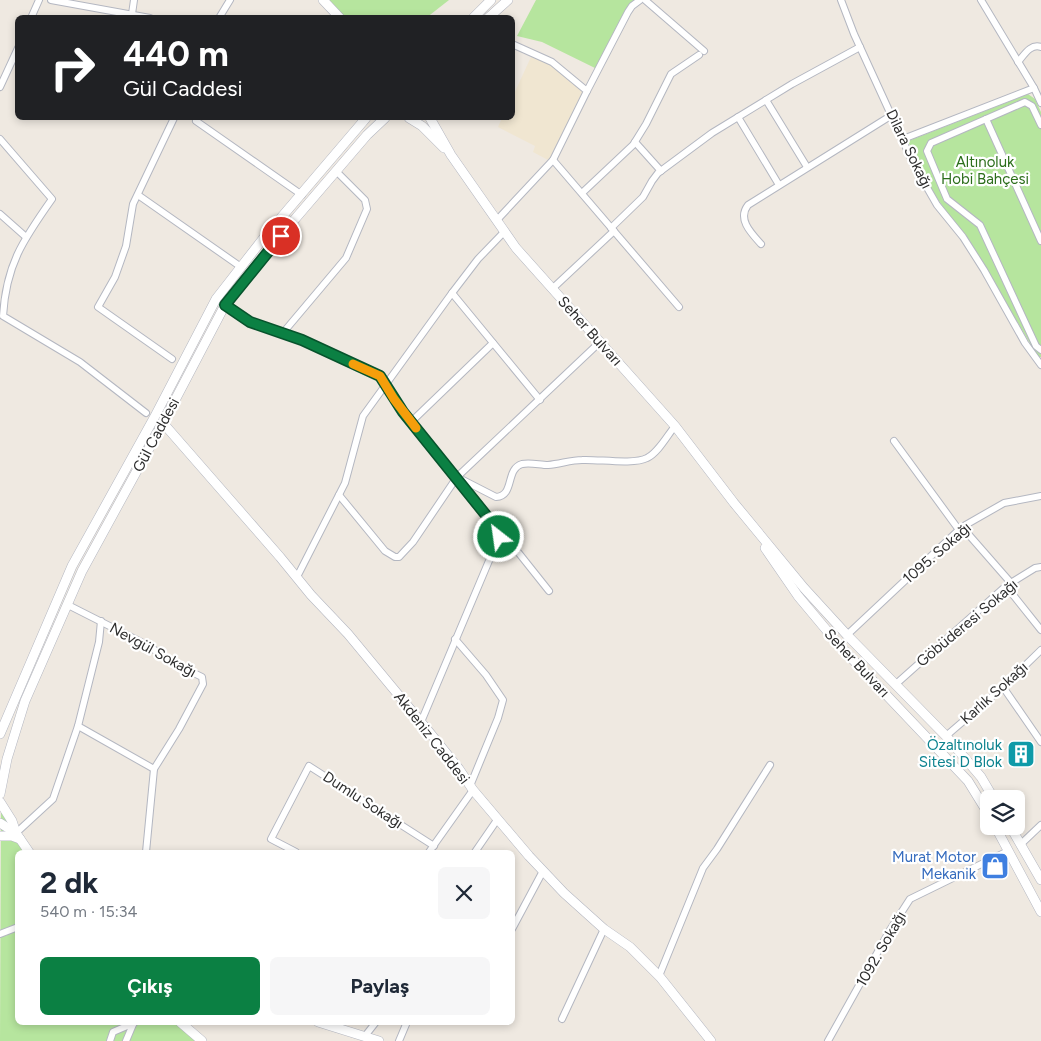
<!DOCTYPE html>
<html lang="tr">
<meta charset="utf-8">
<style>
body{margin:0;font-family:Figtree,sans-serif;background:#f6f6f7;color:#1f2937;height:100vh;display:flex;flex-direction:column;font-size:19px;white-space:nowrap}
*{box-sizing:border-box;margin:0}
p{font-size:16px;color:#747a83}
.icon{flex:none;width:28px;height:28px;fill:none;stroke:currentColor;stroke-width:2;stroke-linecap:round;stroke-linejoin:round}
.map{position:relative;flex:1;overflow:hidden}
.drawer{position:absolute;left:15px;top:850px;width:500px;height:175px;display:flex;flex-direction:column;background:#fff;border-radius:8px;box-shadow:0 2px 8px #0003}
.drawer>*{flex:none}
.hud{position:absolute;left:15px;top:15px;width:500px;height:105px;border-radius:8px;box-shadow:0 2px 8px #0003;background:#202124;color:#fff;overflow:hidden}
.fabs{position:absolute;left:980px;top:790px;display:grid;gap:10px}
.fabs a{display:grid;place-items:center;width:45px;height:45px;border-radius:8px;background:#fff;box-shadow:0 2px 8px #0003;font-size:25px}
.pin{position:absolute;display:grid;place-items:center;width:42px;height:42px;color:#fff;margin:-21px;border:2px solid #fff;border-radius:50%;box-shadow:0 1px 5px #0007}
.me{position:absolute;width:55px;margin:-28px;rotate:330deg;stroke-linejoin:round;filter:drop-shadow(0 0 4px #0008)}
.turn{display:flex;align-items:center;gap:18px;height:105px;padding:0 25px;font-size:22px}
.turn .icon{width:65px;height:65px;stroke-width:2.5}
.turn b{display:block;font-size:35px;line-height:42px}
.round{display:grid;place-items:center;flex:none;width:52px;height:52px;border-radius:8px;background:#f6f6f7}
.summary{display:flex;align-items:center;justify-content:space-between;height:85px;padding:0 25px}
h1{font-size:30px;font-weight:700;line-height:38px}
.primary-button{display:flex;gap:10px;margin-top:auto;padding:10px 25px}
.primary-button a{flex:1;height:58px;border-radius:8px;background:#0b8043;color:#fff;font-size:20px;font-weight:700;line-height:58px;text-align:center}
.primary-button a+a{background:#f6f6f7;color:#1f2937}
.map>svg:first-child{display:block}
</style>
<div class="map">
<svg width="1041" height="1041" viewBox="0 0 1041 1041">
<rect width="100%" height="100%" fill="#efe9e1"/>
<polygon fill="#f0e6d1" points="531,57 547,62 560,71 583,91 584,95 553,155 548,160 533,152 535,146 498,127 502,118 512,118 513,96"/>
<g fill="#b6e59e">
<polygon points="324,0 449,0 426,18 341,17"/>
<polygon points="536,0 636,0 597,69 542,42 517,36"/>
<polygon points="1028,94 1035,99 1041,112 1041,357 1038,357 969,240 952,220 926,182 908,141"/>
<polygon points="1,810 31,852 18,852 18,1022 179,1023 202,1041 0,1041"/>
</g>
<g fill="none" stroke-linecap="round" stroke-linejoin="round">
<defs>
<g id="street">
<polyline points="51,0 150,18"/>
<polyline points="645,0 704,51"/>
<polyline points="841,0 854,34 914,165 937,205 963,237 984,270 1025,343 1041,365"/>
<polyline points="981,0 1034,88 1041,103"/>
<polyline points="132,14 134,0"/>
<polyline points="31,18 39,0"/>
<polyline points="219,18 230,0"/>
<path d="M 1018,62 C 1024,55 1031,43 1041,47"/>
<polyline points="0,87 18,48"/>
<polyline points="587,91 628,12 632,6 640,0"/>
<polyline points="766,100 807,167"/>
<polyline points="738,117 779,185"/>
<polyline points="986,119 1041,241"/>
<polyline points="196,121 302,195"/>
<polyline points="1041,125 1032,106 1025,102 931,143 927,151 947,199 980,225 1036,346 1041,350"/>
<path d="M 0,139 L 52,199 C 23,240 6,265 3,316 L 80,362 L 146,413"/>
<polyline points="903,139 1034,88"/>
<polyline points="635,142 661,171"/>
<polyline points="553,160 679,307"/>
<polyline points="582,193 633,145 646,124 671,74 699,55"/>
<polyline points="138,195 241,267"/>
<polyline points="0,214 26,237"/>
<polyline points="497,220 553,160 587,91 552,62 512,44"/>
<polyline points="611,228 643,197 652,181 658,173 712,133 792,84 860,47"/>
<path d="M 761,244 C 751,233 737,219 748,205 L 892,115"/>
<polyline points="552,289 614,231"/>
<polyline points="452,293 478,259 505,231"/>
<path d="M 225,305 L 250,322 L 302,340 L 379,376 L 403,412 L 457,477 L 496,497 C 515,496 505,469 522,464 C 530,462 540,465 548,465 C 560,464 571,460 582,460 C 598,459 633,465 647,458 C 658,453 667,436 675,426"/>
<polyline points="282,334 346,258 367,209 365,200 336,171"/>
<polyline points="172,359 98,307 115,277 126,246 133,204 174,118"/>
<polyline points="411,422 493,343"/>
<polyline points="894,441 959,530"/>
<polyline points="339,495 385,551 395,557 399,557 413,542 457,477 600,342"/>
<polyline points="962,527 1011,583"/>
<polyline points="499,537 510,542 549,591"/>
<polyline points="297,577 345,483 363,416 452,293 540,400"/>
<polyline points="1006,586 1041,630"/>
<polyline points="68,605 149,646 171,662 202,677 203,684 179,729 154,769 146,852"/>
<polyline points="847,635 962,527 1004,503 1041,496"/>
<polyline points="455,639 486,675 503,700 498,718 470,786"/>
<polyline points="896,684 1006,586 1035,568 1041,567"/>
<polyline points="1003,687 1041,742"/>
<polyline points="421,722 499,537 498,531 459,480"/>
<polyline points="78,726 154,769"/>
<polyline points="946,736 1003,687 1041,650"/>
<polyline points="16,833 53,799 78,726 99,642 101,621"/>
<polyline points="1021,844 1041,825"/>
<polyline points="296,852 271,839 309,766 434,846"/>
<polyline points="429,852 473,790"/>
<polyline points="475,852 497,820"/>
<polyline points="512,929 543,871"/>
<polyline points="0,934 18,927"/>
<polyline points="659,976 703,868 717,849 770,765"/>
<polyline points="562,1019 604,929"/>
<polyline points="365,1036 376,1022"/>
<polyline points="110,1041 113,1032 134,1023"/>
<polyline points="126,1041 134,1022"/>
<polyline points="399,1041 407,1022"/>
<polyline points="828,1041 890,930 910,899 1008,851"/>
</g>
<g id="secondary">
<polyline points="323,0 340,18"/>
<polyline points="473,18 491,0"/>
<polyline points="488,18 508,0"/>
<polyline points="409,118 422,126 444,148"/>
<polyline points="430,118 451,155 516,248 675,426 734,503 804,588 847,635 946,736 981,777 994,799"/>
<polyline points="163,423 280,557 311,595 348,634 430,733 459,769 473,790 529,856 564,893 604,929 630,947 660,977 711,1041"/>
<polyline points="765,548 798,596 839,645 968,781 989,815"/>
<polyline points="0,734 72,566 154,418 216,299 262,240 366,118"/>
<polyline points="0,794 7,759 25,701 82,571 163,423 225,305 271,247 367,135 385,118"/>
<polyline points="0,802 12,821 16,833 29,852"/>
<polyline points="0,823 16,833"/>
<polyline points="995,826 1041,912"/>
<polyline points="1010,826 1041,880"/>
<polyline points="0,836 12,836 20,839"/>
<polyline points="180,1022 202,1041"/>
<polyline points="318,1022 379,1041"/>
</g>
</defs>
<use href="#street" stroke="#b4b7c1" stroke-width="8"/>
<use href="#secondary" stroke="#b4b7c1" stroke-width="10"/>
<use href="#street" stroke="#fff" stroke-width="6"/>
<use href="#secondary" stroke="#fff" stroke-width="9"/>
</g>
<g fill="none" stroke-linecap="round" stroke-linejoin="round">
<defs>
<polyline id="route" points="281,236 225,305 250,322 302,340 380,376 403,412 498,530 499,537"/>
</defs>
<use href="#route" stroke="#07532c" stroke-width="12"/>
<use href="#route" stroke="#0b8043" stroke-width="9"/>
<polyline stroke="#f59e0b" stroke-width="9" points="353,364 380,376 394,399 416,428"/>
</g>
<defs>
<symbol id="building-square" viewBox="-11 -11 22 22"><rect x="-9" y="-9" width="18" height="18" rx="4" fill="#0f9aa8" stroke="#fff"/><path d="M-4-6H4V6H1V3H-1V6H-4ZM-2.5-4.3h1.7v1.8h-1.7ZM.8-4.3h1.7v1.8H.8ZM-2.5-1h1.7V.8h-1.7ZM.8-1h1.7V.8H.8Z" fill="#fff"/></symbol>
<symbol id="shop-square" viewBox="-11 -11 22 22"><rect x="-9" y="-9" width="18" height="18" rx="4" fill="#3f7fe0" stroke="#fff"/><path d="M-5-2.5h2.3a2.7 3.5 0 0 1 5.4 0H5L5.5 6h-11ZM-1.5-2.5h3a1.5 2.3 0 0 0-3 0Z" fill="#fff"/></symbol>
</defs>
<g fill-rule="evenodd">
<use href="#building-square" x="1005" y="738" width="32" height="32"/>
<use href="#shop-square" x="979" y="850" width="32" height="32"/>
</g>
<g text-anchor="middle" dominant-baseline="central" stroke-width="4.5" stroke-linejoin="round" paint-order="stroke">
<g font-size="15" fill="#2e2e2e" stroke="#fff">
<text transform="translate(909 149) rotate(64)">Dilara Sokağı</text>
<text transform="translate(590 331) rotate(48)">Seher Bulvarı</text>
<text transform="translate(156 435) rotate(-62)">Gül Caddesi</text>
<text transform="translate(937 553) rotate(-41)">1095. Sokağı</text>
<text transform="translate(967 623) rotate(-40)">Göbüderesi Sokağı</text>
<text transform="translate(153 650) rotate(29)">Nevgül Sokağı</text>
<text transform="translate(857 663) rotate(47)">Seher Bulvarı</text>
<text transform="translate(994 693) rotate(-42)">Karlık Sokağı</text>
<text transform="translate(432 738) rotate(52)">Akdeniz Caddesi</text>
<text transform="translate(363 800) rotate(33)">Dumlu Sokağı</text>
<text transform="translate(881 949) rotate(-60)">1092. Sokağı</text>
</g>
<g font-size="15" fill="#2c6e1b" stroke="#fff">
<text x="985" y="162">Altınoluk<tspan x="985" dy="17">Hobi Bahçesi</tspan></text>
</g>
<g font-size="15" fill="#0d838f" stroke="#fff" text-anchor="end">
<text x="1002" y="745">Özaltınoluk<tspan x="1002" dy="17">Sitesi D Blok</tspan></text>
</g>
<g font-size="15" fill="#366cbe" stroke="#fff" text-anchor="end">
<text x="976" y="857">Murat Motor<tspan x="976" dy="17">Mekanik</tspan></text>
</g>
</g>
</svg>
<div class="fabs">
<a><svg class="icon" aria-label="layers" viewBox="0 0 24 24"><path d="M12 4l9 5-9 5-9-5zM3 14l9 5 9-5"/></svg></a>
</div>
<div class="pin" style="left:281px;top:236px;background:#d93025"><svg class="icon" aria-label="arrive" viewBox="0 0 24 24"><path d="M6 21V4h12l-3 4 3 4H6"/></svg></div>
<svg class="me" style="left:499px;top:537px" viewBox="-20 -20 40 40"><circle r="17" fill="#0b8043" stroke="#fff" stroke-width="3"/><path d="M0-11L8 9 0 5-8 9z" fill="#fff"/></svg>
<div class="hud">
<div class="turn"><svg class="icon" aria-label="right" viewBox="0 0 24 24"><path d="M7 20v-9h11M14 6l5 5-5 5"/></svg><div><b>440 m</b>Gül Caddesi</div></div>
</div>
<section class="drawer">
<div class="summary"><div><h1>2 dk</h1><p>540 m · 15:34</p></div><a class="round"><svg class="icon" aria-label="close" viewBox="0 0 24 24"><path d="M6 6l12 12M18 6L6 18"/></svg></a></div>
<div class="primary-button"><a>Çıkış</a><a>Paylaş</a></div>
</section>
</div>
